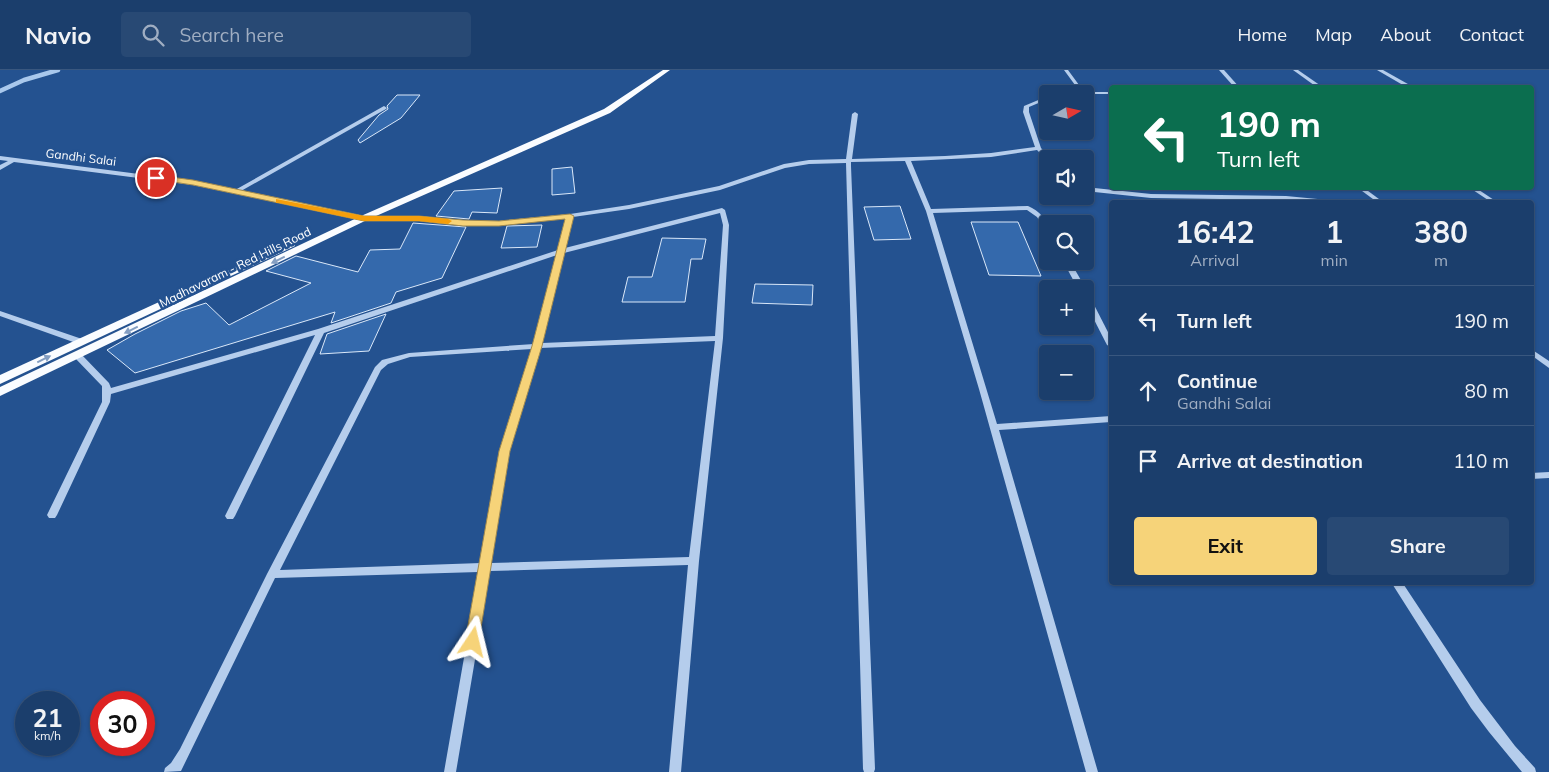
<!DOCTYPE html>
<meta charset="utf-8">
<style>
body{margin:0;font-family:Mulish,sans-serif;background:#284974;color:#f1f3f6;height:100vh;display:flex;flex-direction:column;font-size:19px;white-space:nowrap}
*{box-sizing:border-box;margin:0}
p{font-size:16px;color:#a0aec2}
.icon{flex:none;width:28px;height:28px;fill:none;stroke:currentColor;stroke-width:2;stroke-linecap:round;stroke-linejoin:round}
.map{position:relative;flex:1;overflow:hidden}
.sheet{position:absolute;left:1109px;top:130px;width:425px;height:385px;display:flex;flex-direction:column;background:#1b3e6c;border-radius:5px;box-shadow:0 1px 4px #0004,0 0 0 1px #39577f}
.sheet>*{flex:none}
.guide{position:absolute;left:1109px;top:15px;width:425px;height:105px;border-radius:5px;box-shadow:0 1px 4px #0004,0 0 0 1px #39577f;background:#0b6e4f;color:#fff;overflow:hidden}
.needle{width:32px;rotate:81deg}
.controls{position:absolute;left:1039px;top:15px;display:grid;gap:10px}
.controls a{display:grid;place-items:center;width:55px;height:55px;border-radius:5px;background:#1b3e6c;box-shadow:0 1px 4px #0004,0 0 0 1px #39577f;font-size:25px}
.speed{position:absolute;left:15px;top:621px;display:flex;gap:10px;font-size:25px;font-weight:700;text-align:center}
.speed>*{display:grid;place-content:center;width:65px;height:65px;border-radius:50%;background:#1b3e6c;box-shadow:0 1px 4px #0004,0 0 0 1px #39577f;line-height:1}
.speed small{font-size:12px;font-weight:400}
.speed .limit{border:8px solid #d22;background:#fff;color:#111}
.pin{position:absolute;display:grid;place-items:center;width:42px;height:42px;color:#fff;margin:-21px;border:2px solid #fff;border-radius:50%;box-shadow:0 1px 5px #0007}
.me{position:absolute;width:55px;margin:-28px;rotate:10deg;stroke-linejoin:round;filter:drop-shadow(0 0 4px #0008)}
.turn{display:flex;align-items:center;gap:18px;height:105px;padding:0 25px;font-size:22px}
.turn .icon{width:65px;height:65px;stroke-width:2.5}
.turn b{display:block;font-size:35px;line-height:42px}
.eta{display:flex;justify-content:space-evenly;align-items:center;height:85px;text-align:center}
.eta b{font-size:30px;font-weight:700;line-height:35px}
.action{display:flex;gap:10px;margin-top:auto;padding:10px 25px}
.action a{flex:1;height:58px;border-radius:5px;background:#f6d379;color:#111;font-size:20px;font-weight:700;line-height:58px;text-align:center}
.action a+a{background:#284974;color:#f1f3f6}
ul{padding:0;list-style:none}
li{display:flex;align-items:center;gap:15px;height:70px;padding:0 25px;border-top:1px solid #39577f}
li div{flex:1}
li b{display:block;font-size:19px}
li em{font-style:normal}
header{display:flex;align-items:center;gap:30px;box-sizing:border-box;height:70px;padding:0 25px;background:#1b3e6c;border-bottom:1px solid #39577f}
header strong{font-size:24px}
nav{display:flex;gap:28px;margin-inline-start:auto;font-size:18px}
.search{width:350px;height:45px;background:#284974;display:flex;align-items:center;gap:12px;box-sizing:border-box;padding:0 18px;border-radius:5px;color:#a0aec2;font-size:19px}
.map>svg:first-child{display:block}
</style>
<header>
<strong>Navio</strong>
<div class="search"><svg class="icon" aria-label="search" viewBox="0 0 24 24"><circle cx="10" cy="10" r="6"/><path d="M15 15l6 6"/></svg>Search here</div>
<nav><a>Home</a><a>Map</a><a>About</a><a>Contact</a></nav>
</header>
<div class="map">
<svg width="1549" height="702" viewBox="0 0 1549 702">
<rect width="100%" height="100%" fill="#245290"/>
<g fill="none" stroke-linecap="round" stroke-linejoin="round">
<polyline stroke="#a9c8ec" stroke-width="4.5" points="0,21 24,10 58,0"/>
</g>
<g fill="#3469ac" stroke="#dae8f9">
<polygon points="397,25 420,25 401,48 360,73 358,70 379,45 388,39 387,36"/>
<polygon points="572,97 575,123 552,125 552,99"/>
<polygon points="502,118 497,143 472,142 469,149 436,146 454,121"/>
<polygon points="900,136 911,169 874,170 864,137"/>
<polygon points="971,152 1018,152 1041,206 989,205"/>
<polygon points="413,153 466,157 442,208 396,222 391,233 331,253 335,242 135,303 107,280 135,264 181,241 206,233 229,255 311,213 266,201 296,186 358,202 370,180 400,179"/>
<polygon points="542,155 537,177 501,178 507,156"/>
<polygon points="662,168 706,169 702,189 691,189 685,232 622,232 628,207 652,207"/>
<polygon points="755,214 813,215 812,235 752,233"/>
<polygon points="386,244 369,281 320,284 327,264"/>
</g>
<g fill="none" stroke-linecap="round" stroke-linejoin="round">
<g fill="#b5cdec" fill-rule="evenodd">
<polygon points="1064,0 1068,0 1079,15 1076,22 1111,22 1111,24 1064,24 1071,22 1075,15"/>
<polygon points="1219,0 1224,0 1240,18 1235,18"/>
<polygon points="1293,0 1298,0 1324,18 1318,18"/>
<polygon points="1377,0 1383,0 1415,18 1408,18"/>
<path d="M 1048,26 L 1048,29 L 1029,37 L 1029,42 L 1041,78 L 1051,89 L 1048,89 L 1048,91 L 1037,80 L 991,87 L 911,91 L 931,139 L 1028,136 C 1039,141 1048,149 1048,162 L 1046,161 L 1037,147 L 1027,140 L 933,143 L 997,354 L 1111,346 L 1111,352 L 999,360 L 1098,702 L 1086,702 L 979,319 L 926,141 L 905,91 L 851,92 L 851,96 L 875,699 L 874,702 L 864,702 L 863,699 L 846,93 L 809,94 L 785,98 L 720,120 L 629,139 L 573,147 L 565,178 L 722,138 L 725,140 L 729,155 L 723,268 L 699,491 L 681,702 L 669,702 L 688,495 L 490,501 L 456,702 L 444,702 L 479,502 L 275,508 L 181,701 L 164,702 L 165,698 L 171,693 L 180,679 L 267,504 L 375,297 L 382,290 L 409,283 L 534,274 L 557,185 L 324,263 L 235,446 L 233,449 L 227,449 L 225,446 L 315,265 L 111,324 L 110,332 L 57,445 L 55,448 L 49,448 L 47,445 L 102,332 L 102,316 L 75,288 L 74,286 L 75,284 L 81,284 L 109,313 L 111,318 L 318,259 L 558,180 L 566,148 L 499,155 L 463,155 L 419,150 L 364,150 L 193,115 L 14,92 L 0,100 L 0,95 L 8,91 L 0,90 L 0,86 L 193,111 L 235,120 L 384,36 L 387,38 L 386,39 L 241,121 L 364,146 L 419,146 L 463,151 L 499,151 L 570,144 L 629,135 L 719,116 L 784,94 L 809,90 L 846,89 L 852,44 L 855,42 L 858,44 L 852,89 L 945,86 L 991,83 L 1035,77 L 1023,42 L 1024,36 ZM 720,143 L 723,155 L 715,266 L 542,273 L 564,183 ZM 715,271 L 689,487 L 491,493 L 510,381 L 540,278 ZM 532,279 L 500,381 L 481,493 L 280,500 L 381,300 L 388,294 L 410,287 Z"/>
<polygon points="1085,117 1151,124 1286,126 1328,130 1331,132 1314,132 1286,130 1151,128 1085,121"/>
<polygon points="1358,118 1364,118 1383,132 1377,132"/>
<polygon points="1470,118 1476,118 1497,132 1491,132"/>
<polygon points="1063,191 1070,191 1086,219 1085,220 1085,219 1078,219"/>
<polygon points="1085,223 1089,225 1111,268 1111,277 1107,275 1085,232"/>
<polygon points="0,241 82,269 83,271 79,273 76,273 0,246"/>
<polygon points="1531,279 1549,291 1549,298 1531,285"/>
<polygon points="1549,402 1549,408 1531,409 1531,403"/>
<polygon points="1391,512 1402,512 1480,630 1515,676 1535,698 1536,702 1522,702 1489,662 1471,638"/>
</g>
<g fill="#fafcff" fill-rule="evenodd">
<polygon points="663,0 670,0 610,43 367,150 0,326 0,317 361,146 604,39"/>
<polygon points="292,171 295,172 295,176 0,314 0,305"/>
</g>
</g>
<defs><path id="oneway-solid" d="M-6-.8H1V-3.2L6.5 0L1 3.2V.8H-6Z" transform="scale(1.25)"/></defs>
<g fill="#849ec2">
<use href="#oneway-solid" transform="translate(278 190) rotate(154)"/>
<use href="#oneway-solid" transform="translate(131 260) rotate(154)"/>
<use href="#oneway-solid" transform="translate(44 289) rotate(-26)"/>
</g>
<polygon fill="#f6d379" stroke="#a0894f" points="156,105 193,110 364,146 419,146 463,150 499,151 570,144 574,146 542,276 510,381 478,576 473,578 468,576 465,572 499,381 532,276 565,149 499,156 463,156 419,151 364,151 193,115 153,109 152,108"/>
<polygon fill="#f59e0b" points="276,129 364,146 419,146 448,149 452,151 448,154 419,151 364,151 279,133 276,133"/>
<g text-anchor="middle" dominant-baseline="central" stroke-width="5" stroke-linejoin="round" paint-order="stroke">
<g font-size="12" fill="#fff" stroke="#245290">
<text transform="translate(81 87) rotate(7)">Gandhi Salai</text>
<text transform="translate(235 197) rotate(-26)">Madhavaram - Red Hills Road</text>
</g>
</g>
</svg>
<div class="controls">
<a><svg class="needle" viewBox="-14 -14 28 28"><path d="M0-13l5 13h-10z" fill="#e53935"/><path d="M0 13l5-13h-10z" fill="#a0aec2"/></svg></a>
<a><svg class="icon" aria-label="sound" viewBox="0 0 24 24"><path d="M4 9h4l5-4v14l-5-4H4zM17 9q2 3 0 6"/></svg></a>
<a><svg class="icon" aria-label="search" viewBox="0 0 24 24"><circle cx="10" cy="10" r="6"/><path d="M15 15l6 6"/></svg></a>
<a>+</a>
<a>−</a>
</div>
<div class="speed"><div>21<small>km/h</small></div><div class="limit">30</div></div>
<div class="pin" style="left:156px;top:108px;background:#d93025"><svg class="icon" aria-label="arrive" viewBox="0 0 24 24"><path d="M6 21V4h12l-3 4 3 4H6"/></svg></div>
<svg class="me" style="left:473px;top:572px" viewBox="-20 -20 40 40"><path d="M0-17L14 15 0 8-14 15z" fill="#f6d379" stroke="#fff" stroke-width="4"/></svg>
<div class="guide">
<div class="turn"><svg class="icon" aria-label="left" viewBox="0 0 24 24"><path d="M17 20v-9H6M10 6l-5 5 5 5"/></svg><div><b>190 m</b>Turn left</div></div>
</div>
<section class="sheet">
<div class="eta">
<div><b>16:42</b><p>Arrival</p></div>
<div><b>1</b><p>min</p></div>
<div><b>380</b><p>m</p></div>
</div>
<ul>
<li><svg class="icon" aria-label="left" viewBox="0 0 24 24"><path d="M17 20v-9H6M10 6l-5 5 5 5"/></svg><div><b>Turn left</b></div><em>190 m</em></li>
<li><svg class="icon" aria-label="ahead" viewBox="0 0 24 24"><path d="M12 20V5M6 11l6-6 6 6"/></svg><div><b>Continue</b><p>Gandhi Salai</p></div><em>80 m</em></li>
<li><svg class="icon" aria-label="arrive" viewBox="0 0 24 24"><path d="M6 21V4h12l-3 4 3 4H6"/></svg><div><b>Arrive at destination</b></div><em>110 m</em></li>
</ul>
<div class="action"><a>Exit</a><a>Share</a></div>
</section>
</div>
